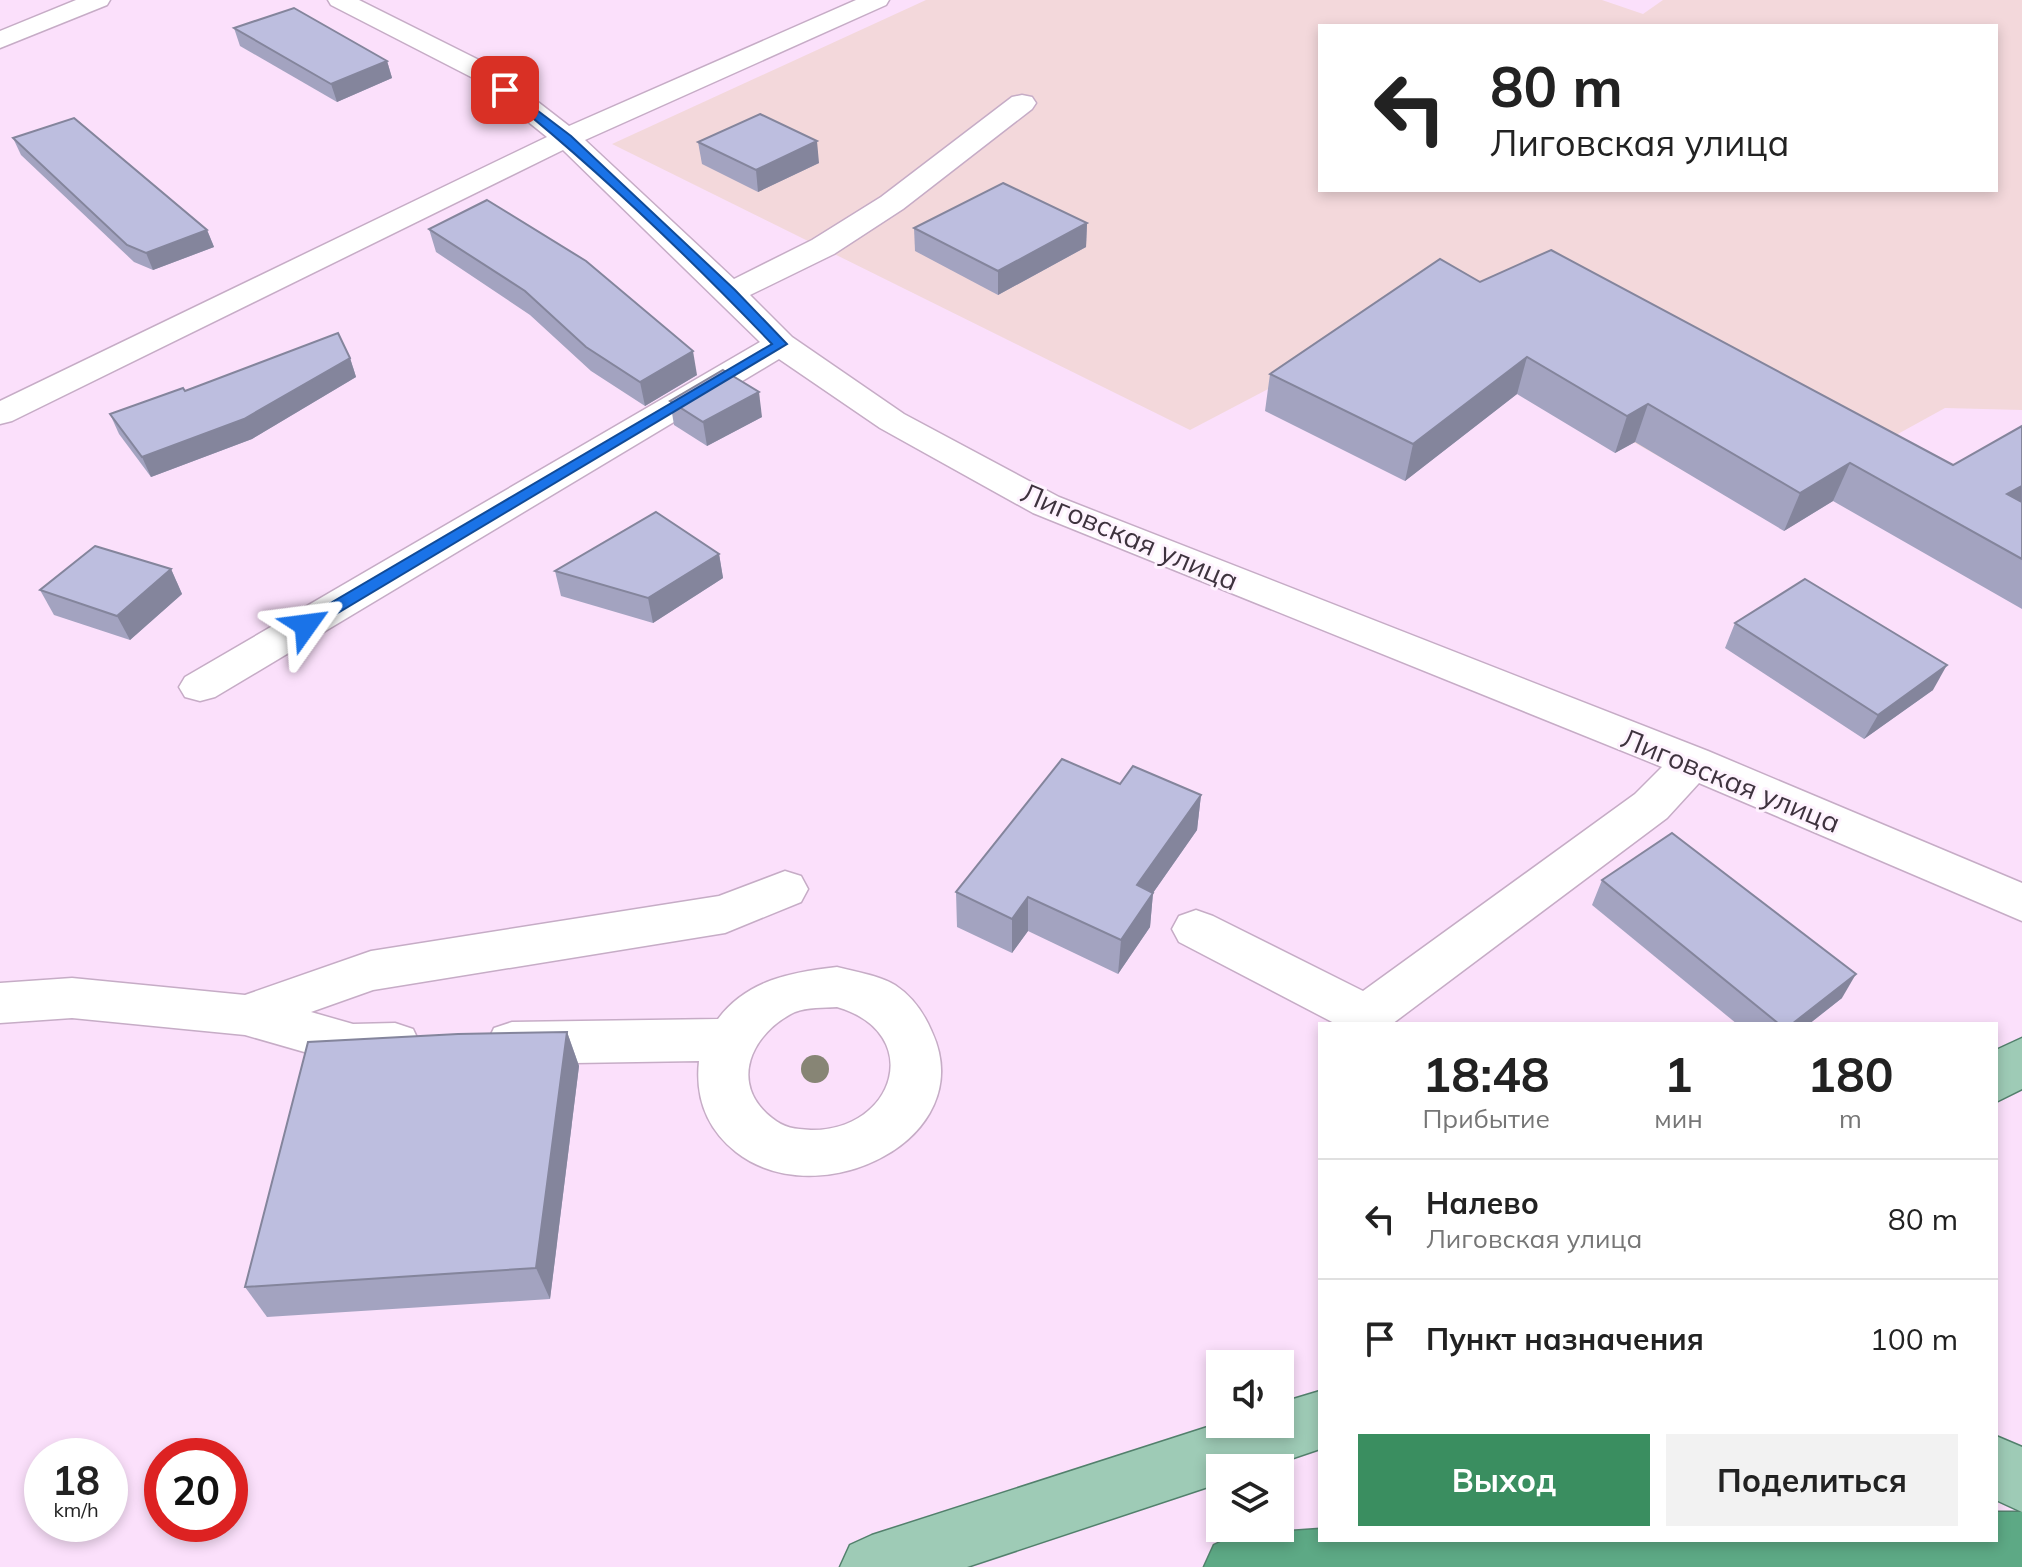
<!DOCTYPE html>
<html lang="ru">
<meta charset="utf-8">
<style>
body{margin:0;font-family:Mulish,sans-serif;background:#f2f2f2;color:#222;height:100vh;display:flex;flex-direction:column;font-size:30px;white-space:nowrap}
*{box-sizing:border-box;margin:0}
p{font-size:26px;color:#767676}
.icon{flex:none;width:44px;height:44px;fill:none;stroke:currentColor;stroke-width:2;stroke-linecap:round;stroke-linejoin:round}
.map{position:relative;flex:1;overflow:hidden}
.drawer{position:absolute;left:1318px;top:1022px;width:680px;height:520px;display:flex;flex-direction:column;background:#fff;border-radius:0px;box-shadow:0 4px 12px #0003}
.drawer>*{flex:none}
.hud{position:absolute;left:1318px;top:24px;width:680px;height:168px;border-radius:0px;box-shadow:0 4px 12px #0003;background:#fff;color:#222;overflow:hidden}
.buttons{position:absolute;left:1206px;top:1350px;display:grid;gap:16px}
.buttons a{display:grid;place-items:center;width:88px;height:88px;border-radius:0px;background:#fff;box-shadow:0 4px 12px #0003;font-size:40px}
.speed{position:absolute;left:24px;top:1438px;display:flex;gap:16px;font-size:40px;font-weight:700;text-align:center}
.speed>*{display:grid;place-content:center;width:104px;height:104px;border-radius:50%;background:#fff;box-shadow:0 4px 12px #0003;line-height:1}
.speed small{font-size:20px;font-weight:400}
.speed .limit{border:12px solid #d22;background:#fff;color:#111}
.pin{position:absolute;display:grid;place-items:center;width:68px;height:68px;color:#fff;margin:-34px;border-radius:16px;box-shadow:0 4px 12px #0006}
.me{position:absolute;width:88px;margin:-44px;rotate:59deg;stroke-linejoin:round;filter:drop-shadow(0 0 6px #0008)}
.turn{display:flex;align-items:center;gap:28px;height:168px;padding:0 40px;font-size:36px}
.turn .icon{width:104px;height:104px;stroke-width:2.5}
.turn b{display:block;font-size:56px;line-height:68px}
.eta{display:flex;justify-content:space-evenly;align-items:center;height:136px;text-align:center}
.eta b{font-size:48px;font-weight:700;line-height:56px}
.primary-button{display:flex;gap:16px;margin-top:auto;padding:16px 40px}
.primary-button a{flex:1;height:92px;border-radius:0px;background:#3a8e60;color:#fff;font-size:32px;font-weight:700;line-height:92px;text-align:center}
.primary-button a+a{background:#f2f2f2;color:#222}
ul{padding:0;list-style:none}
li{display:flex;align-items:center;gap:24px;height:120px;padding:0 40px;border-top:2px solid #e0e0e0}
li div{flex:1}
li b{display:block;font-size:30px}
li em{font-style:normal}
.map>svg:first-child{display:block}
</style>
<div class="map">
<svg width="2022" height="1567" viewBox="0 0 2022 1567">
<rect width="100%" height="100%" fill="#fbe0fb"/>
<path fill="#f3d8db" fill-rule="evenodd" d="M 926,0 L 1602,0 L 1643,14 L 1663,0 L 2022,0 L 2022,410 L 1945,408 L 1756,512 L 1551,395 L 1339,352 L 1190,430 L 612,144 ZM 1320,26 L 1996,26 L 1996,190 L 1320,190 Z"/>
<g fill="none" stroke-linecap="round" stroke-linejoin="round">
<defs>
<g id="minor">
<polygon points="76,0 110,0 107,5 0,48 0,31"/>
<polygon points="328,0 359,0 493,67 569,126 856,0 889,0 886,5 585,140 734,279 812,240 881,197 1012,97 1022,95 1032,97 1036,103 1032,109 903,209 834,254 750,295 792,337 904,414 1059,497 1708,751 2022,883 2022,921 1699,783 1667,818 1392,1024 1336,1024 1179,942 1172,929 1179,916 1196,910 1213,916 1363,991 1635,794 1662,767 1033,513 880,428 779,359 215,697 200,701 185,697 179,687 185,677 760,342 563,150 12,421 0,424 0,401 547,137 475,79 331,5"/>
<polygon points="785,871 801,876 808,889 801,902 725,933 373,990 311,1012 353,1024 395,1023 413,1029 420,1044 413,1059 395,1065 353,1066 245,1035 72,1018 0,1023 0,983 72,978 245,995 371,951 719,896"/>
<path d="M 837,967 C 856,972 878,975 895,985 C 913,997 924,1013 932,1032 C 981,1139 819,1217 736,1152 C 707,1129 695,1098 699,1061 L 512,1064 L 494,1058 L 487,1043 L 494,1028 L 512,1022 L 718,1019 C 747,980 792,972 837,967 ZM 837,1007 C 926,1033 895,1131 811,1130 C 795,1129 784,1128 772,1118 C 728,1084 751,1033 795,1012 C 807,1007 824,1008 837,1007 Z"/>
</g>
<g id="major">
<polygon points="2022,1038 2022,1089 1996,1102 1996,1050"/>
<polygon points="1320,1391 1320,1449 1264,1468 1220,1468 1220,1483 967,1567 840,1567 850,1545 872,1535 1220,1423 1280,1424 1280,1403"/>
<polygon points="1996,1436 2022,1447 2022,1512 1996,1500"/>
</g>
<polygon id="highway" points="1996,1512 2022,1512 2022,1567 1204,1567 1214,1545 1236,1535 1320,1529 1320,1540 1996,1540"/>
</defs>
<use href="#minor" stroke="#c6acc6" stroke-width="3"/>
<use href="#major" stroke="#52806c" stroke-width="3"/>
<use href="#highway" stroke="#52806c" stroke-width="3"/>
<use href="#minor" fill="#fff" fill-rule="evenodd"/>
<use href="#major" fill="#9ecbb6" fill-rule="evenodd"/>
<use href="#highway" fill="#5da985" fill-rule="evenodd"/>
</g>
<circle fill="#878575" cx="815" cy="1069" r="14"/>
<g fill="#a3a3c0">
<polygon points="234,28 387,61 392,78 337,102 240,46"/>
<polygon points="13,138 207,230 214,247 153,270 134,262 21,155"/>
<polygon points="698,142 819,163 758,192 702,164"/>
<polygon points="1087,223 1086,247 998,295 915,251 914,228"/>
<polygon points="429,229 697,375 645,406 591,371 530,315 436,252"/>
<polygon points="1480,282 1953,465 2022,426 2022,609 1833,501 1784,531 1635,442 1615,453 1517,394 1405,481 1265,411 1270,374"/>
<polygon points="350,358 356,377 252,439 151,477 119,434 110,414 185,391"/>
<polygon points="670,401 762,417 707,446 674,425"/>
<polygon points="719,554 723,578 653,623 561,596 555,571"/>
<polygon points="171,569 182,594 130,640 54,615 40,590"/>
<polygon points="1735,623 1933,690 1864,739 1725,648"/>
<polygon points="1120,784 1201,795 1197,830 1153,893 1150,927 1118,974 1028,931 1012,953 957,927 956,892"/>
<polygon points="1602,880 1842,998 1809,1024 1737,1024 1592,905"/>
<polygon points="567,1032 579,1066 550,1299 267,1317 245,1287"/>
</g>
<g fill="#84859c">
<polygon points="387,61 392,78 337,102 331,84"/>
<polygon points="817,141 819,163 758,192 756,170"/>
<polygon points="1087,223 1086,247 998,295 998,271"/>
<polygon points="207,230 214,247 153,270 146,253"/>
<polygon points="693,351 697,375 645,406 640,382"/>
<polygon points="1527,357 1517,394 1405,481 1413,444"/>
<polygon points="350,358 356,377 252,439 151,477 142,457"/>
<polygon points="759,392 762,417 707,446 703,422"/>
<polygon points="1648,404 1635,442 1615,453 1627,416"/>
<polygon points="1850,463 1833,501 1784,531 1800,493"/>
<polygon points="2022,486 2022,511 2007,494"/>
<polygon points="719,554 723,578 653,623 648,598"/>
<polygon points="171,569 182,594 130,640 117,616"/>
<polygon points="1947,665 1933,690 1864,739 1878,715"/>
<polygon points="1201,795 1197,830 1134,920 1137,885"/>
<polygon points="1153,893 1150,927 1118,974 1121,940"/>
<polygon points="1028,897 1028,931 1012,953 1012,919"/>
<polygon points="1856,974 1842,998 1809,1024 1792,1024"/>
<polygon points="567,1032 579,1066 550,1299 536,1268"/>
</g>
<g fill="#bdbedf" stroke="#84859c" stroke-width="2">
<polygon points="294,8 387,61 331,84 234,28"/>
<polygon points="760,114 817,141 756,170 698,142"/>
<polygon points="74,118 207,230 146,253 127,245 13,138"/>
<polygon points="1003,183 1087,223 998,271 914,228"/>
<polygon points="487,200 586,261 693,351 640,382 586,347 525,291 429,229"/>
<polygon points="1551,250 1953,465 2022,426 2022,486 2007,494 2022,502 2022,559 1850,463 1800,493 1648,404 1627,416 1527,357 1413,444 1270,374 1440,259 1480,282"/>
<polygon points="338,333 350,358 244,419 142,457 110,414 183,388 185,391"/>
<polygon points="723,370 759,392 703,422 670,401"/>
<polygon points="656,512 719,554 648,598 555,571"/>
<polygon points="95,546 171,569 117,616 40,590"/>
<polygon points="1805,579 1947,665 1878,715 1735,623"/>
<polygon points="1062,759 1120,784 1133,766 1201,795 1137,885 1153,893 1121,940 1028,897 1012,919 956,892"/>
<polygon points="1672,833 1856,974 1792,1024 1779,1024 1602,880"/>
<polygon points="567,1032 536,1268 245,1287 308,1042 458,1034"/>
</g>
<path fill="#1a73e8" stroke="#114b97" stroke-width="2" d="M 505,86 L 571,136 L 735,290 L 787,344 L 311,629 L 300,629 L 297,625 L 300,621 L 772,344 C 687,255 597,169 501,92 L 499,90 Z"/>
<g text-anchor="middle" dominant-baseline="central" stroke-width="6" stroke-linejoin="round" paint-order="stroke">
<g font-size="28" fill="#3e333e" stroke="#fef3fe">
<text transform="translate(1130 536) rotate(23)">Лиговская улица</text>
<text transform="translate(1731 780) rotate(22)">Лиговская улица</text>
</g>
</g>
</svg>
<div class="buttons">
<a><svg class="icon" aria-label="sound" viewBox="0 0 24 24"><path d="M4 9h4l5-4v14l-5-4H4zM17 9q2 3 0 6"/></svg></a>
<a><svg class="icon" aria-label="layers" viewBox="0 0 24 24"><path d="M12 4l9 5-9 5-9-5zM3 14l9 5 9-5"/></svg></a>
</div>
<div class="speed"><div>18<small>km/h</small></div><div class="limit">20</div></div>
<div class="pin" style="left:505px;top:90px;background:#d93025"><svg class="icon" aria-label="arrive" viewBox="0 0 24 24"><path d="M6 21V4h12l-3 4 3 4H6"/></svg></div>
<svg class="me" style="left:306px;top:625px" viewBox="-20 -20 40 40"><path d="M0-17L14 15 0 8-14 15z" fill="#1a73e8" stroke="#fff" stroke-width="4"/></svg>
<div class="hud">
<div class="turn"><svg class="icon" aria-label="left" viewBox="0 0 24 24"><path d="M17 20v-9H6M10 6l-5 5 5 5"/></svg><div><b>80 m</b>Лиговская улица</div></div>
</div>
<section class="drawer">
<div class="eta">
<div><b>18:48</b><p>Прибытие</p></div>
<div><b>1</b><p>мин</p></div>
<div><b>180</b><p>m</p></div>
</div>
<ul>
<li><svg class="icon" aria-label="left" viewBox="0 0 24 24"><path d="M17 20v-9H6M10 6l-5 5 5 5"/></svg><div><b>Налево</b><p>Лиговская улица</p></div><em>80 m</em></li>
<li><svg class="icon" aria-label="arrive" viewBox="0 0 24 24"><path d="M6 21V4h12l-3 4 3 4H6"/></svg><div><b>Пункт назначения</b></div><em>100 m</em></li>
</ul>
<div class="primary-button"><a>Выход</a><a>Поделиться</a></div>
</section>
</div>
